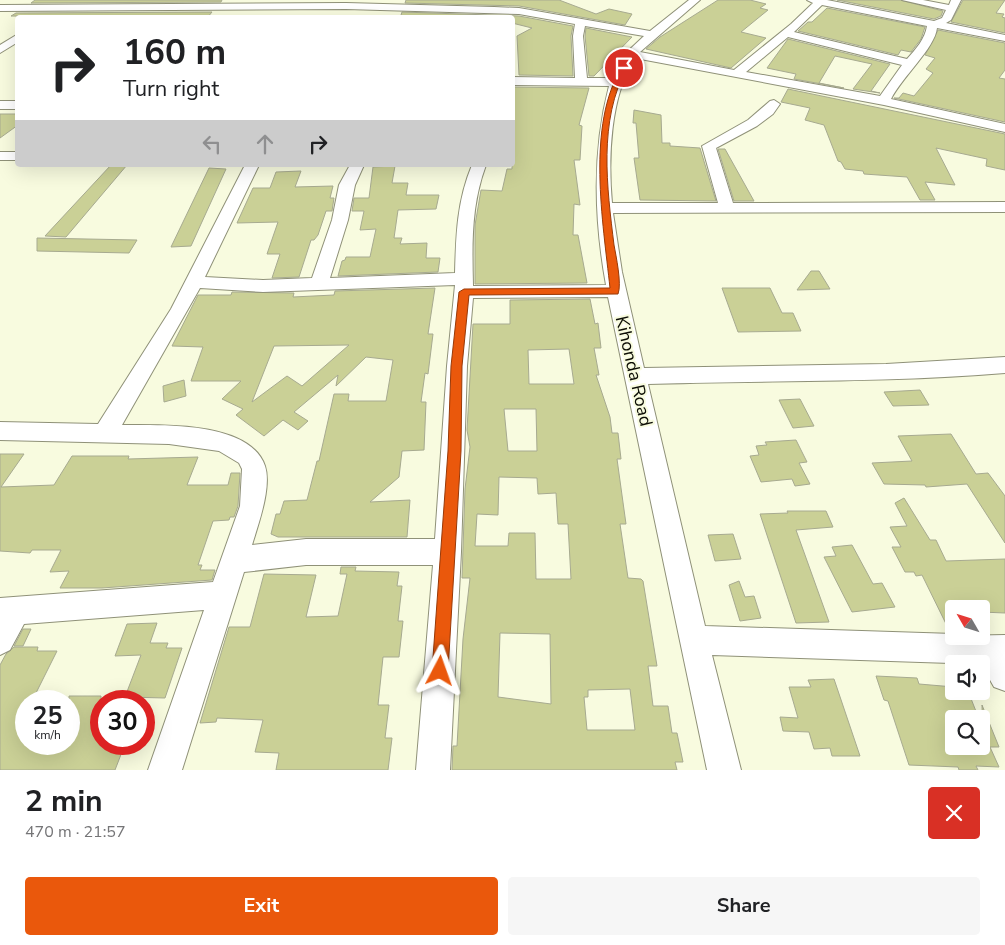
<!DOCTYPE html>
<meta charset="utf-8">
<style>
body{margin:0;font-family:"Nunito Sans",sans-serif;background:#f6f6f6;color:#202124;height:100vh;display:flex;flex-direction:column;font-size:19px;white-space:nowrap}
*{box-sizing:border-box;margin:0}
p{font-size:16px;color:#757577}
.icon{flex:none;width:28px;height:28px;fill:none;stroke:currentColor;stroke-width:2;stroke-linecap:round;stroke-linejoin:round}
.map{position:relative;height:770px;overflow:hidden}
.panel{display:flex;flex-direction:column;background:#fff;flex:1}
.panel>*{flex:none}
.banner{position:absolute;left:15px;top:15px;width:500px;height:152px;border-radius:5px;box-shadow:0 5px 20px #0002;background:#fff;color:#202124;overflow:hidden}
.needle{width:32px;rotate:309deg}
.tools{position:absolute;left:945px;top:600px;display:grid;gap:10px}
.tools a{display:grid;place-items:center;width:45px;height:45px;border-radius:5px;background:#fff;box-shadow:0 5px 20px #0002;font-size:25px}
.speed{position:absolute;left:15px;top:690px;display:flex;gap:10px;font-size:25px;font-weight:700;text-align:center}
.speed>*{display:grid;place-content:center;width:65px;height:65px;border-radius:50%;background:#fff;box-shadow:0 5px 20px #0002;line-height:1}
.speed small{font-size:12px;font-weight:400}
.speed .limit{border:8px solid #d22;background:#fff;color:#111}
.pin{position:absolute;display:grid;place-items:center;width:42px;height:42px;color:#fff;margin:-21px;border:2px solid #fff;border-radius:50%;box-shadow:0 1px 5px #0007}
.me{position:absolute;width:55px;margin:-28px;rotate:4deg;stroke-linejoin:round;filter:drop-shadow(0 0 4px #0008)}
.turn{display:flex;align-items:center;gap:18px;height:105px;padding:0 25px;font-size:22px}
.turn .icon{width:65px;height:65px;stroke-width:2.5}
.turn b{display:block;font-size:35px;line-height:42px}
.lanes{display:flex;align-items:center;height:48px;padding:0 25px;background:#0003;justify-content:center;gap:25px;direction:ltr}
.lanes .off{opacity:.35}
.round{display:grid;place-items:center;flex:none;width:52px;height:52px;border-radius:5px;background:#f6f6f6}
.head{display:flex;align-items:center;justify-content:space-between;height:85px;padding:0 25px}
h1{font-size:30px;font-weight:700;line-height:38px}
.primary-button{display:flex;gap:10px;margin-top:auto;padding:10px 25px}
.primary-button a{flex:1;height:58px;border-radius:5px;background:#ea580c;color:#fff;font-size:20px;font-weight:700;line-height:58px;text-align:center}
.primary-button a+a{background:#f6f6f6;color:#202124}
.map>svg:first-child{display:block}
</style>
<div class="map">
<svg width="1005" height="770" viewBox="0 0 1005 770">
<rect width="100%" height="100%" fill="#f8fbdf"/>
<g fill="#cad096" stroke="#a7aa90" fill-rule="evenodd">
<polygon points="35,0 222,0 221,2 31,3"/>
<polygon points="406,0 559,0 596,14 609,9 632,14 625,25 519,6 405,3"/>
<polygon points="718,0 750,0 766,4 760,8 768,10 741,32 766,38 731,68 646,49 660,37"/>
<polygon points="837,0 900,0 943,11 941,16 934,19"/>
<polygon points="963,0 1005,0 996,13 1004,14 1002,17 1005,18 1005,33 951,22"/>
<polygon points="827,8 925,27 921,39 911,52 901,50 898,55 798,31 808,22 812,22"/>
<polygon points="212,12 207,18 11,16 16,13"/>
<polygon points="402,12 519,16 573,26 571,36 573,76 519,75 517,36 532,28 512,23 512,18 400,18"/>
<polygon points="586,28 632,37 594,76 589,76 585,36"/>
<polygon points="938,30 1005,43 1005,70 999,78 1005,79 1005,122 894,98 899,98 903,93 914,96 933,73 926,69 935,58 925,55"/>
<polygon points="788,39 890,64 871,91 880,93 853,89 872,64 835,56 819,83 844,88 794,79 796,74 767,68"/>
<polygon points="512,87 589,88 579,125 582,126 580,160 574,160 580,205 574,204 573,235 578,235 587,283 475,284 475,225 481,190 502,191 507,169 512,169"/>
<polygon points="788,89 1005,134 1005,170 986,166 987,159 936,148 955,185 925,182 935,200 920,200 907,177 864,174 863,171 845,169 841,162 838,161 824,125 805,120 810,108 781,102"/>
<polygon points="634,110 661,115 662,143 670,143 670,146 700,148 716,201 640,200 634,158 639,158 636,123 633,123"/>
<polygon points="0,114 18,114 18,125 0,138"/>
<polygon points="718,149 725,149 754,201 734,201"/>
<polygon points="111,165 127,165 66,237 45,236"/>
<polygon points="395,166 392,183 408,183 406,195 439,195 436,209 398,210 394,238 402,238 400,244 427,243 426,258 440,258 438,272 338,276 342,261 345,260 346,257 370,257 376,229 360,230 364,211 352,211 354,198 369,198 373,167"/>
<polygon points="209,168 226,169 191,246 171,247"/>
<polygon points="301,171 295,187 333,186 330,198 334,198 332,211 326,211 318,235 314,240 311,240 299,277 272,278 280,254 267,254 278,222 237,223 253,188 270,188 276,172"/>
<polygon points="37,238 137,240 129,253 37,251"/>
<polygon points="811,271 819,271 830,289 797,290"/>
<path d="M 435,288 L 428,334 L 433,334 L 428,374 L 425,373 L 421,402 L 426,402 L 424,450 L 402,451 L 399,477 L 370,502 L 410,500 L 407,537 L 278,537 L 271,534 L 276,514 L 280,514 L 284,501 L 307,500 L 317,461 L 319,461 L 334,394 L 349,394 L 348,401 L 386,401 L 393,360 L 366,357 L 336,386 L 338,375 L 294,412 L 308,421 L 298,430 L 283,420 L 264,436 L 236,415 L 243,409 L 222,399 L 241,381 L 191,381 L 203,347 L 172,346 L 198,295 L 231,295 L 232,292 L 294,293 L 293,297 L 334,295 L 335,291 ZM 349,345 L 302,386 L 287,376 L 252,402 L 274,346 Z"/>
<polygon points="722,288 770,288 782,313 793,313 801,331 738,332"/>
<path d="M 590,299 L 595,324 L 598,323 L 601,348 L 594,348 L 599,375 L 596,375 L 610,417 L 612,433 L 618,433 L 621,459 L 617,459 L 626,524 L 620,524 L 628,578 L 641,579 L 643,581 L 657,666 L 648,666 L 653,706 L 668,706 L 672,733 L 677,733 L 683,762 L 675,762 L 677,770 L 452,770 L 453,746 L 457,746 L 463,639 L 470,578 L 462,578 L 465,489 L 470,447 L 467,430 L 473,324 L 510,324 L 510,300 ZM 569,349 L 574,384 L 529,384 L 528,350 ZM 504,409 L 536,409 L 537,451 L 508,451 ZM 499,477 L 537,478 L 538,494 L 556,493 L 558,524 L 568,524 L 571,579 L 536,579 L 535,533 L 509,533 L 508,546 L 475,546 L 477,514 L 498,515 ZM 500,633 L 550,634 L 551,704 L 498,697 ZM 630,689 L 635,730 L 587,730 L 584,697 L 588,697 L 588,690 Z"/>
<polygon points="184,380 186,396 164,402 163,386"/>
<polygon points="920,390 929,405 893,406 884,392"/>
<polygon points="800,399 814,426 793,428 779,400"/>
<polygon points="951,434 976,474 988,473 1005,496 1005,543 967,484 926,487 925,485 884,484 872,463 912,461 898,436"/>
<polygon points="796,440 807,462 799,463 810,484 795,486 792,479 761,482 750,456 759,455 756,446 767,445 765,442"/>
<polygon points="0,454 24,454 1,487 54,485 72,456 129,456 128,459 198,457 187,485 228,485 231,473 240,473 238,506 234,517 230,517 229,520 213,521 198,565 202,565 200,570 215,570 212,580 102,588 60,588 69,571 50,572 61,550 32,550 30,553 0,551"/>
<polygon points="904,498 930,540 936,540 946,561 1005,559 1005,613 981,612 981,609 954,609 954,632 950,632 922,575 916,576 914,572 905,572 892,547 901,547 890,527 907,526 895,503"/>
<polygon points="787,511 826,511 833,527 796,530 829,622 796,623 760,514 788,513"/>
<polygon points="733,534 741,559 715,561 708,535"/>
<polygon points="852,545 873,584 882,583 895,607 852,612 824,557 836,556 832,547"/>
<polygon points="341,567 356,567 355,571 399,572 397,586 402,586 398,621 403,621 399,657 383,657 378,705 389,705 385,738 392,738 388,770 276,770 279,753 255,752 263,720 217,718 216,722 200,723 229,627 250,627 264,574 316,575 306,617 338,616 347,574 340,574"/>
<polygon points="739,581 745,597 754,596 761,618 740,621 729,585"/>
<polygon points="157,623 150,643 168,643 166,648 182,648 165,698 125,697 141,655 115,656 127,624"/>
<polygon points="23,629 31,629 23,646 14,646"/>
<polygon points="14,647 38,647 37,651 57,651 32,701 26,701 26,744 69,744 69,696 101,696 101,744 125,744 115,770 0,770 0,665 6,654"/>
<polygon points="876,676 917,678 919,684 954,687 954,691 968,691 979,719 954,719 954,746 983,746 982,705 999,747 990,747 999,767 976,766 978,770 959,770 958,767 909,765 888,701 884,700"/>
<polygon points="834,679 860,756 832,756 830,748 814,749 809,732 783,731 780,717 798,718 789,687 811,687 808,680"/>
</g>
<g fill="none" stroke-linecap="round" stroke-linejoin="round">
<defs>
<g id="minor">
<path d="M 689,0 L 700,0 L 640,52 L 734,70 L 791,24 L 813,3 L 807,0 L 827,0 L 934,21 L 942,18 L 946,10 L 902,0 L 923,0 L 949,5 L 951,0 L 961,0 L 951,20 L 946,23 L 1005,35 L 1005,41 L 937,28 C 935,48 902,77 891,99 L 1005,124 L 1005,132 L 884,105 L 635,58 C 610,96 608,159 612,203 L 718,203 L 702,146 L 748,120 L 770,101 L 774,100 L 780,104 L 773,114 L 757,126 L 716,148 L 733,203 L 1005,202 L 1005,212 L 613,213 L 622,272 L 644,368 L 886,364 L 1005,357 L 1005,373 C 886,383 767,380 648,384 L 705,626 L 954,634 L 954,636 L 1005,635 L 1005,691 L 994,687 L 981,664 L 712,655 L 741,770 L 707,770 L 608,297 L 473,298 L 467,366 L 461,552 L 450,770 L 416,770 L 433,565 L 306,565 L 244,572 L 182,770 L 148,770 L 204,610 L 24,624 L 10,650 L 0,655 L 0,598 L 213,582 L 240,506 L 242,469 L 239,463 L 219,451 L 169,444 L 0,440 L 0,422 L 98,424 L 171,309 L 245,165 L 259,165 L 205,277 L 263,280 L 312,278 L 332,220 L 339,185 L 350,165 L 364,165 L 355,185 L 348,220 L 330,278 L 455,273 C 456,235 457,201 472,165 L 486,165 C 471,205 472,244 473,286 L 606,285 C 594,219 592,151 609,86 L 512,85 L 512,77 L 575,78 L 573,36 L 575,24 L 519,14 L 346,9 L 0,11 L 0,5 L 346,3 L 494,7 L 519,8 L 650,31 ZM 822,5 L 927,26 C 925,39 916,49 907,59 L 794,32 ZM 585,26 L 644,36 L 627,52 L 611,78 L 587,78 L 583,36 ZM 788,37 L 902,65 L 880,96 L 746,72 ZM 455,285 L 447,366 L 435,539 L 306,539 L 252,545 C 258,525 272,487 265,466 C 250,421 161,425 122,425 L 200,288 L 263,292 Z"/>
<polygon points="18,34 18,42 0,53 0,45"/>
<rect x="0" y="101" width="18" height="8"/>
<rect x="0" y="152" width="18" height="8"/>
</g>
</defs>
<use href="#minor" stroke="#8f9178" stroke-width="2"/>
<use href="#minor" fill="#fff" fill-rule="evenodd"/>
</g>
<path fill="#ea580c" stroke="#983908" d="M 622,67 L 627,68 C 598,120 607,188 614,245 C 616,256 622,284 618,294 L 469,295 L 462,366 L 461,451 L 448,671 L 445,677 L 440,679 L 434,677 L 432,671 L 448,451 L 451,366 L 459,292 L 464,289 L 610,288 C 603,222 586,125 622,67 Z"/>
<g text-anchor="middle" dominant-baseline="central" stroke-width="4" stroke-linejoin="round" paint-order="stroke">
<g font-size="18" fill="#0b0c04" stroke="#f8fbdf">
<text transform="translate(634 371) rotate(77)">Kihonda Road</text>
</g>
</g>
</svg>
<div class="tools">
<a><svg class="needle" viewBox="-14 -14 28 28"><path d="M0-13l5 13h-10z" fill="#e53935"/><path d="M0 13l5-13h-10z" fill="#757577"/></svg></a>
<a><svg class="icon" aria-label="sound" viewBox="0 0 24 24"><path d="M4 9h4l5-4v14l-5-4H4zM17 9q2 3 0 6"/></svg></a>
<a><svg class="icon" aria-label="search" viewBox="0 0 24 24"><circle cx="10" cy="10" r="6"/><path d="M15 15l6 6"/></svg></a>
</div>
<div class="speed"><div>25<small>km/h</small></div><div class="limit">30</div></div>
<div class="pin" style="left:624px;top:68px;background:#d93025"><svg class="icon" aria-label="arrive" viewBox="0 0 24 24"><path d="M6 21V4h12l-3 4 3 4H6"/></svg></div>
<svg class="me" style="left:440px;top:671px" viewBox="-20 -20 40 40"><path d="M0-17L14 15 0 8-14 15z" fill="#ea580c" stroke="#fff" stroke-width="4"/></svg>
<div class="banner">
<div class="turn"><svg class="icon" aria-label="right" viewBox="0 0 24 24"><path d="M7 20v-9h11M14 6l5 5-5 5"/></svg><div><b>160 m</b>Turn right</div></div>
<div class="lanes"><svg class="icon off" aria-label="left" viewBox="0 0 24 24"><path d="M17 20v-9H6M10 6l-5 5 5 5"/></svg><svg class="icon off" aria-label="ahead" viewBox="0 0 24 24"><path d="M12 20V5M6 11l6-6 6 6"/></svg><svg class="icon" aria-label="right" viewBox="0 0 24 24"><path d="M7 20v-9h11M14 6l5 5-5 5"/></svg></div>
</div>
</div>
<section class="panel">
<div class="head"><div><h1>2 min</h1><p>470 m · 21:57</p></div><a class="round" style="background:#d93025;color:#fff"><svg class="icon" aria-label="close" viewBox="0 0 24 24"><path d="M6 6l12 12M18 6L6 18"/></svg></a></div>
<div class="primary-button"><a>Exit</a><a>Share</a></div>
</section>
